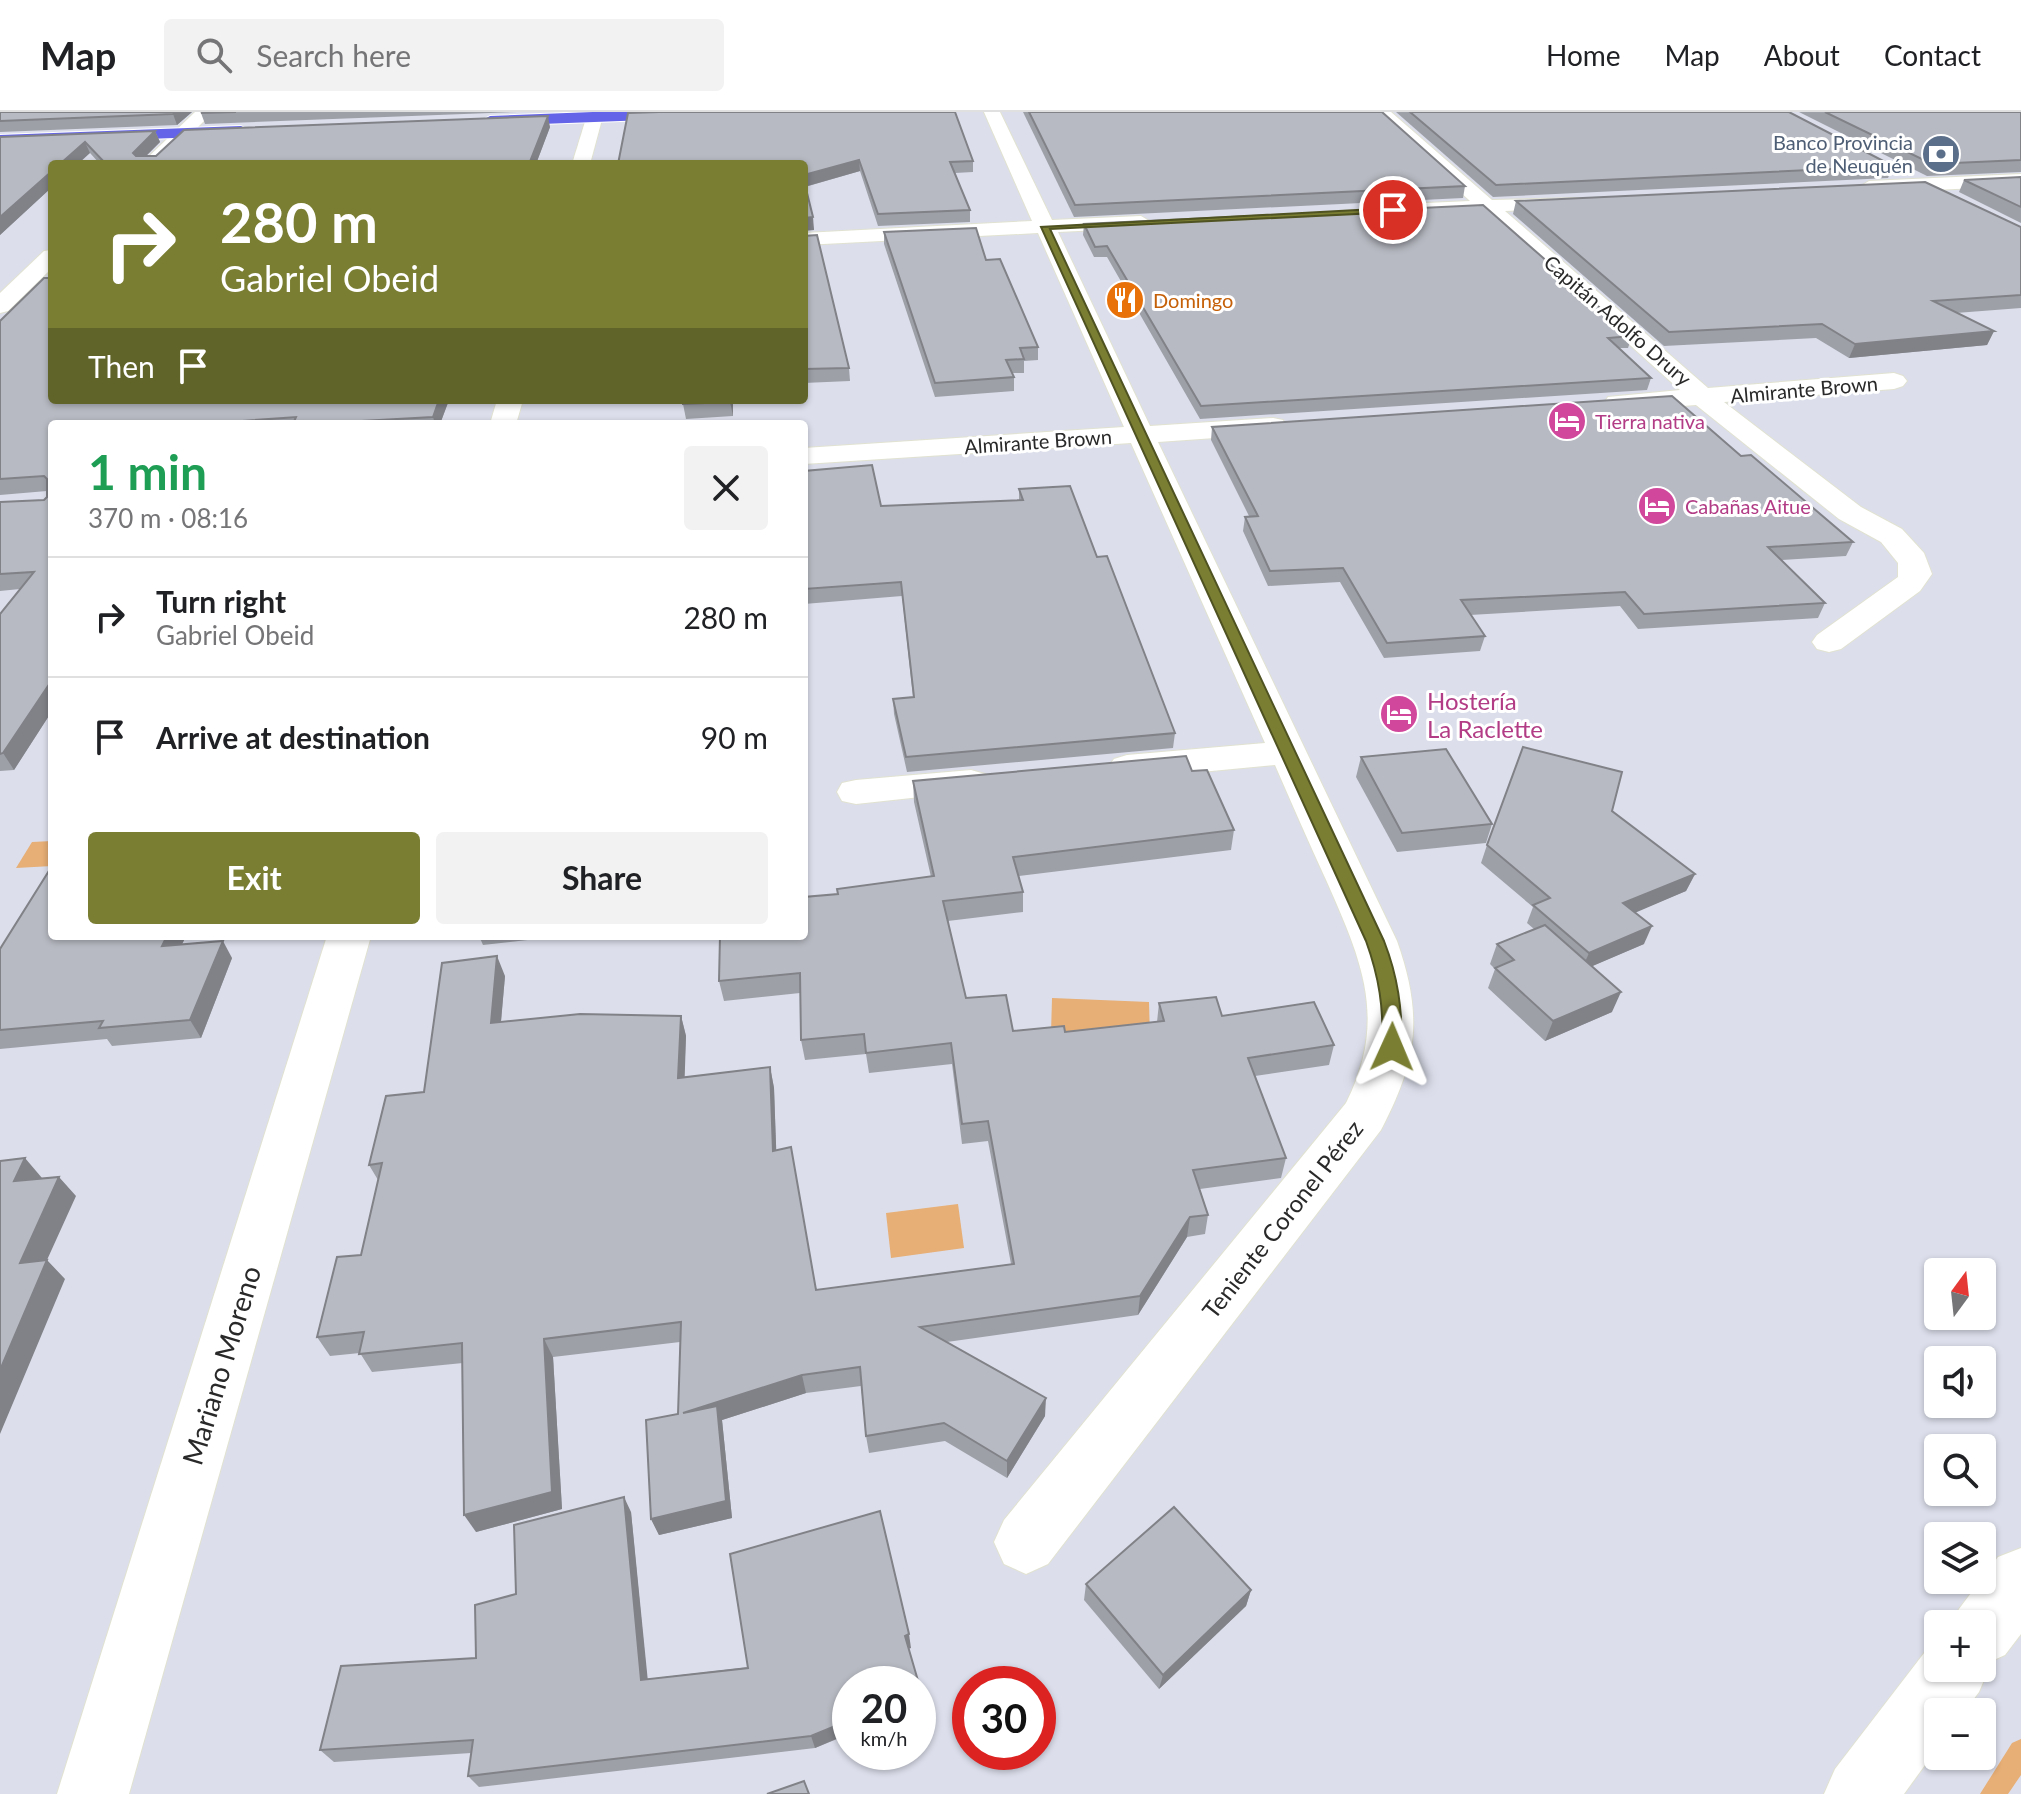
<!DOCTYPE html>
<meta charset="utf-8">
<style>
body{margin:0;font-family:Lato,sans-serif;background:#f2f2f2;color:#202124;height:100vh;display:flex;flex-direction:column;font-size:30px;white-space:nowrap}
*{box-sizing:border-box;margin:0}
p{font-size:26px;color:#757577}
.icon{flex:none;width:44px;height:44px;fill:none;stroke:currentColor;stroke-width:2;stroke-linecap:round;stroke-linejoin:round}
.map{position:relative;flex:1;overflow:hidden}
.details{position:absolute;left:48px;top:308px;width:760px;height:520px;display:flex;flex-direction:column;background:#fff;border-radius:8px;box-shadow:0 2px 6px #0004}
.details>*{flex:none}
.top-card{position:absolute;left:48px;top:48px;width:760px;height:244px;border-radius:8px;box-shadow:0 2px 6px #0004;background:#7a7e33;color:#fff;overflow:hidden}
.needle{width:52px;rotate:15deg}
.fabs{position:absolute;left:1924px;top:1146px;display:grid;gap:16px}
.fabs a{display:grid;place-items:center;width:72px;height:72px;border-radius:8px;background:#fff;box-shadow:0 2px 6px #0004;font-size:40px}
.speed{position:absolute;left:832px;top:1554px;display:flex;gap:16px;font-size:40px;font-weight:700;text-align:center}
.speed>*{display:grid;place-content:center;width:104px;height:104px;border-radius:50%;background:#fff;box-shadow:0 2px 6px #0004;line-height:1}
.speed small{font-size:20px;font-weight:400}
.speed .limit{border:12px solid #d22;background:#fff;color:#111}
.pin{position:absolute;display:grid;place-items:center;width:68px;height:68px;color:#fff;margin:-34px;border:4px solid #fff;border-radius:50%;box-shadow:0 2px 8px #0007}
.me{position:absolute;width:88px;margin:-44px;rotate:1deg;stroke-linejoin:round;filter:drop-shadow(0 0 6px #0008)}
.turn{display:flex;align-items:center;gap:28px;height:168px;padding:0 40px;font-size:36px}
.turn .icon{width:104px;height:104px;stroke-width:2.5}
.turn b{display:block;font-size:56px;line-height:68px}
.then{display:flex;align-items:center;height:76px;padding:0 40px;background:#0003;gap:16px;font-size:30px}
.round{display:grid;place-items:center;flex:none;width:84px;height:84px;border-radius:8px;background:#f2f2f2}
.summary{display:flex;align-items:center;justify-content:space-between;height:136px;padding:0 40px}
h1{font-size:48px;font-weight:700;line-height:60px;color:#1e9e55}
.action{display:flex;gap:16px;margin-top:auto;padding:16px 40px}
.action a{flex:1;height:92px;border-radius:8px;background:#7a7e33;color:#fff;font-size:32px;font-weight:700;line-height:92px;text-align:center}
.action a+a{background:#f2f2f2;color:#202124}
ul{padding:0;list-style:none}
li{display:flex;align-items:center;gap:24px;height:120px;padding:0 40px;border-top:2px solid #e0e0e0}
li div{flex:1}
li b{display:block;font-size:30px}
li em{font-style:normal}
header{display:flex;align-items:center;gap:48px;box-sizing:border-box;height:112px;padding:0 40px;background:#fff;border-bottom:2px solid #e0e0e0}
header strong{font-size:38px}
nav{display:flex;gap:44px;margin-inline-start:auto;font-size:28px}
.search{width:560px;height:72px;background:#f2f2f2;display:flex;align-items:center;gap:20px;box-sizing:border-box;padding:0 28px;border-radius:8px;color:#757577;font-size:30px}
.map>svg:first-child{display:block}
</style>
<header>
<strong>Map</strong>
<div class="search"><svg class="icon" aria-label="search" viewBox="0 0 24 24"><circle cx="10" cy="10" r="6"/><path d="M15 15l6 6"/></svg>Search here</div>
<nav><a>Home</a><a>Map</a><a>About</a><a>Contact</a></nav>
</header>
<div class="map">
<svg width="2021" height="1682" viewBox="0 0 2021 1682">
<rect width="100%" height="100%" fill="#dcdfeb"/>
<g fill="#e7ae75">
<polygon points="52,729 52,754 16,756 32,730"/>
<polygon points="1052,886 1149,890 1150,925 1051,922"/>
<polygon points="958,1092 964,1136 891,1146 886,1101"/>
</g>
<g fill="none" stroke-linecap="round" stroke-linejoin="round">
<polygon fill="#e7ae75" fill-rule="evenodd" points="2021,1627 2021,1663 2008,1682 1980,1682 2012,1631"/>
<defs>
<g id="minor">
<polygon points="195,0 213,0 161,52 141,52"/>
<polygon points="588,0 604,0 590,52 572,52"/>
<path d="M 984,0 L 1000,0 L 1052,108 L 1141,104 L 1151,110 L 1141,116 L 1058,120 L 1150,314 L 1273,306 L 1283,308 L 1286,314 L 1283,320 L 1273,322 L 1158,330 L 1397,829 C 1423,903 1418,948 1381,1018 L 1048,1452 L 1026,1462 L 1004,1452 L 994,1430 L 1004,1408 L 1346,991 C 1388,908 1362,849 1327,770 C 1309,731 1292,692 1275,653 L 1127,667 L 1114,663 L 1108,655 L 1114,647 L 1127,643 L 1265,631 L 1131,331 L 804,352 L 804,336 L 1124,315 L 1038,121 L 804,133 L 804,121 L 1032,109 Z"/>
<polygon points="1373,0 1391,0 1492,88 1580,86 1583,90 1573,96 1505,99 1708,276 1894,261 1903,264 1907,269 1903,274 1894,277 1724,290 1861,395 1902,417 1924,441 1932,462 1920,479 1841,537 1829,540 1817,537 1812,530 1817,523 1898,465 1898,451 1881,430 1839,407 1696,293 1617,299 1608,297 1604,291 1608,285 1680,278 1482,100 1419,101 1416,97 1426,91 1470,89"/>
<polygon points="2021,62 2021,74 1869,81 1859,75 1869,69"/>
<polygon points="52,138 52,156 8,199 0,201 0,181 44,139"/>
<polygon points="497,288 523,288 516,312 490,312"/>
<polygon points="971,658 985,662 990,670 985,678 856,692 842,689 837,680 842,671 856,668"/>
<polygon points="327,824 371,824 129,1682 57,1682"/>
</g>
<polygon id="tertiary" points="2021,1436 2021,1522 2005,1543 1987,1551 1989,1556 1979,1580 1964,1600 1938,1600 1938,1635 1904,1682 1824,1682 1835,1657 1931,1532 1938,1529 1938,1556 1982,1556 1982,1512 1952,1512 1959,1497 1998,1445"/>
<g id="primary">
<polygon points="593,0 735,0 727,5 490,14 481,9 490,4"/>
<polygon points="241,14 250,19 247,23 0,33 0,23"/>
</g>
</defs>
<use href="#minor" stroke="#e1e2d1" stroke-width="2"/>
<use href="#tertiary" stroke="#e1e2d1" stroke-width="2"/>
<use href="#primary" stroke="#fff" stroke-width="2"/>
<use href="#minor" fill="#fff" fill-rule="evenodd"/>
<use href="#tertiary" fill="#fff" fill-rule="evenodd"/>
<use href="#primary" fill="#6464e8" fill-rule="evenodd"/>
</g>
<g fill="#9ea0a8">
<polygon points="0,0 192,0 177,13 0,20"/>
<polygon points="203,0 517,0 205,12 201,1"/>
<polygon points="1023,0 1382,0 1465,74 1463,86 1074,105"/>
<polygon points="1396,0 1789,0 1893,54 1888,66 1493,85"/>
<polygon points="1799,0 2021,0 2021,60 1927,64"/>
<polygon points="550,15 536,52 100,52 90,41 52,52 52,75 0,123 0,25 155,19 160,30 146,44 156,44"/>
<polygon points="973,49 973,60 955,61 970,98 970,110 878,114 860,59 805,75 814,118 618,52"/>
<polygon points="2021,65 2021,111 1959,80 1964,68"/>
<polygon points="1516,89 2021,115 2021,196 1956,201 1994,219 1987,233 1849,246 1816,226 1664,234 1513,102"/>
<polygon points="1084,112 1632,224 1628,236 1619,236 1651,266 1647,278 1200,307 1107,145 1094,145 1083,123"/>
<polygon points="884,120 986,148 1038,235 1038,248 1024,249 1024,261 1012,261 1014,265 1014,279 935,285 884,132"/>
<polygon points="804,124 849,256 850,269 804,271"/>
<polygon points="0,209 449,288 440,312 52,312 52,599 14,658 0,659 0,502 20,477 0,479 0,390 44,388 47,385 47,379 0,383"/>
<polygon points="733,288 733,304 686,307 683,292"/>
<polygon points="1212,315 1741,344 1853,430 1846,444 1782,448 1825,491 1818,506 1638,517 1620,494 1470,503 1485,524 1480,539 1384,546 1340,470 1268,474 1243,419 1245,405 1249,404 1211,328"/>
<polygon points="804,359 881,394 1019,388 1019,377 1097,445 1175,621 1173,636 907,660 894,602 893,587 913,585 902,484 804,492"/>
<polygon points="1361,645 1492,712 1486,731 1397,740 1356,665"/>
<polygon points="1192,659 1234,718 1231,738 1019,764 1023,780 1023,800 948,809 966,886 1013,919 1065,920 1157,910 1159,891 1222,904 1334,933 1329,953 1255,964 1286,1046 1281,1066 1200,1077 1208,1103 1205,1122 1187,1125 1138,1203 947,1230 1045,1304 1007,1366 945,1329 869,1341 866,1324 861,1274 806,1281 722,1308 732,1406 659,1423 651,1407 678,1302 680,1230 553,1245 562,1397 476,1420 463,1251 372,1260 360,1241 330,1244 317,1225 361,1143 378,1068 369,1053 424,980 505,864 501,910 681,904 686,924 684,965 770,955 774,976 776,1038 816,1178 1011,1152 988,1029 962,1032 952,952 869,961 866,942 805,948 801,928 800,881 724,889 719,869 838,782 931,765 914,690 913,669"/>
<polygon points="1612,699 1695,762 1686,779 1635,800 1644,832 1592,854 1612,900 1545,929 1488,876 1495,857 1490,852 1497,832 1534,817 1527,811 1533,795 1481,751 1487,733"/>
<polygon points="52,824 186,824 182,832 232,846 201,926 112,934 107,927 0,937 0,837"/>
<polygon points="479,824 562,824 483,833"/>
<polygon points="631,1400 647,1567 911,1536 908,1537 921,1579 923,1592 815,1636 479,1675 468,1664 471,1641 334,1650 320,1638 476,1546 516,1482"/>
<polygon points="1086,1472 1251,1478 1246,1494 1159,1577 1084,1488"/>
</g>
<g fill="#818288">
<polygon points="176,0 192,0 177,13 173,2"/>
<polygon points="548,4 550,15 536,52 529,52"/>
<polygon points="155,19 160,30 138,52 133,41"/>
<polygon points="85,30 90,41 78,52 60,52"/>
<polygon points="859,48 860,59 804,75 804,63"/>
<polygon points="52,59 52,75 0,123 0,105"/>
<polygon points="813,105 814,118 804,119 804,106"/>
<polygon points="1994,219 1987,233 1849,246 1855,232"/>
<polygon points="439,288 449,288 440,312 435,312 433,305"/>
<polygon points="731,288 733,288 733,304 730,290"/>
<polygon points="52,568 52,599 14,658 3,641"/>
<polygon points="1695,762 1686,779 1616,809 1623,791"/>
<polygon points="1652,814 1644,832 1581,859 1589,841"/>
<polygon points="167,824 186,824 173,851 162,834"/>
<polygon points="223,829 232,846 201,926 190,908"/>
<polygon points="497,844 505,864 499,931 491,911"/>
<polygon points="1621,880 1612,900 1545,929 1553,909"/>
<polygon points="681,904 686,924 684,986 678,966"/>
<polygon points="770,955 774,976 777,1059 773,1039"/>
<polygon points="25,1046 42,1066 31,1088 14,1069"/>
<polygon points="59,1065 76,1084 47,1148 65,1167 0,1322 0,1258 20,1151"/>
<polygon points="1190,1105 1187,1125 1138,1203 1140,1184"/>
<polygon points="544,1227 553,1245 562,1397 476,1420 464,1403"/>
<polygon points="802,1263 806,1281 722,1308 732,1406 659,1423 651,1407 683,1301"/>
<polygon points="1046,1286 1045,1304 1007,1366 1007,1349"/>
<polygon points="624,1385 631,1400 649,1580 641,1568"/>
<polygon points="1251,1478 1246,1494 1159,1577 1163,1563"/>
<polygon points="909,1522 911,1536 907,1537 905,1524"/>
<polygon points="921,1579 923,1592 918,1594 918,1581"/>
<polygon points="850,1608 850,1621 815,1636 811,1624"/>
</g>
<g fill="#b8bac3" stroke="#818288" stroke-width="2">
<polygon points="0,0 176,0 173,2 0,9"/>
<polygon points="203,0 236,0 201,1"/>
<polygon points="659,0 955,0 973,49 950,50 970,98 878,102 859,48 804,63 804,52 618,52 628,1"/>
<polygon points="1029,0 1382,0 1465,74 1075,93"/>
<polygon points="1410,0 1789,0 1893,54 1496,73"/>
<polygon points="1825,0 2021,0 2021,48 1932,52"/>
<polygon points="548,4 529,52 106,52 85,30 60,52 52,52 52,59 0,105 0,25 155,19 133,41 136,44 156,44 184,18"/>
<polygon points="2021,65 2021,95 1964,68"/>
<polygon points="804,69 813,105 804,106"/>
<polygon points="1925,70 2021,115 2021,183 1933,189 1994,219 1855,232 1822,212 1669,220 1516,89"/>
<polygon points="1483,93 1632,224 1608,226 1651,266 1201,294 1107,134 1095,135 1084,112"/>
<polygon points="976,116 986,148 1000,147 1038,235 1020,236 1024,247 1006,248 1014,265 935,271 884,120"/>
<polygon points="817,123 849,256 804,257 804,124"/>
<polygon points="44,166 52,166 52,288 439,288 433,305 344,310 343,312 293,312 296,305 202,312 52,312 52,568 3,641 0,642 0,502 34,460 0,462 0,390 44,388 47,385 47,367 44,364 0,367 0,209"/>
<polygon points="1672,284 1741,344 1751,343 1853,430 1768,435 1825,491 1644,502 1625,480 1461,488 1485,524 1387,531 1343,456 1270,459 1245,405 1258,404 1212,315"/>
<polygon points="683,288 731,288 730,290 683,292"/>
<polygon points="872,353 881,394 1023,388 1019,377 1070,374 1097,445 1107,444 1175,621 906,645 893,587 914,585 901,470 804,477 804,359"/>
<polygon points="1523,635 1622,660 1612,699 1695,762 1623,791 1652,814 1589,841 1533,793 1550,786 1487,733"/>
<polygon points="1446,637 1492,712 1402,721 1361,645"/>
<polygon points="1186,644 1192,659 1207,658 1234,718 1013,745 1023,780 943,789 966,886 1006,883 1013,919 1064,914 1065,920 1164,909 1159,891 1216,885 1222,904 1314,890 1334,933 1248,946 1286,1046 1193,1058 1208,1103 1190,1105 1140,1184 920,1215 1046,1286 1007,1349 944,1311 866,1324 860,1255 802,1263 683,1301 717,1294 726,1389 651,1407 646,1308 678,1302 681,1210 544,1227 552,1380 464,1403 462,1231 359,1242 364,1220 317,1225 337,1145 361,1143 382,1051 369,1053 386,984 424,980 442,851 497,844 491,911 580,902 681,904 678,966 770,955 773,1039 791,1035 816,1178 1014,1152 988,1009 962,1012 951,931 866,941 864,922 801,928 800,861 719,869 720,824 804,824 804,785 838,782 837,777 934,764 913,669"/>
<polygon points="52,754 52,824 167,824 162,834 223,829 190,908 99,916 103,909 0,918 0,837"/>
<polygon points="1545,813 1621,880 1553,909 1495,856 1514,848 1497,832"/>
<polygon points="25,1046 14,1069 59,1065 20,1151 47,1148 0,1258 0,1049"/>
<polygon points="624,1385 641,1568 748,1556 730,1442 880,1399 909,1522 905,1524 921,1579 918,1581 918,1572 850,1572 850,1608 811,1624 468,1664 473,1628 320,1638 341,1554 476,1546 475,1493 516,1482 514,1413"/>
<polygon points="1174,1395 1251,1478 1163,1563 1086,1472"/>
<polygon points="804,1669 809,1682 767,1682"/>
</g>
<path fill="#7a7e33" stroke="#4f5221" stroke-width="2" d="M 1393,96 L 1396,100 L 1050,117 L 1384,829 C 1398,865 1402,896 1402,935 L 1399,940 L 1385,940 L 1382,935 C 1384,896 1379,865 1366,829 L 1041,115 Z"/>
<defs>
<symbol id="bank-disc" viewBox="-11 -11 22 22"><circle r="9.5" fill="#5c6f8a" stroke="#fff"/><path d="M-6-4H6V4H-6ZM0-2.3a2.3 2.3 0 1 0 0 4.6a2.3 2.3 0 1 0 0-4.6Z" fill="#fff"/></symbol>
<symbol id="restaurant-disc" viewBox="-11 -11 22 22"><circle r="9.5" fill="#e8710a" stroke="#fff"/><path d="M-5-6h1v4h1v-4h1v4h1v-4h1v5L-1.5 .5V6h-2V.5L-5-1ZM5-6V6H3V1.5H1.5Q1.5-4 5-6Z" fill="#fff"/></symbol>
<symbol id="hotel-disc" viewBox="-11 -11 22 22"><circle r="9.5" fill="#d1479c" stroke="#fff"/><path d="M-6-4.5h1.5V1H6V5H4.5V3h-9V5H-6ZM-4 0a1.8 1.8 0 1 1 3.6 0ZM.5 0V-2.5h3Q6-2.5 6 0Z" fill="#fff"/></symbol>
</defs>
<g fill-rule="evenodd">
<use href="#bank-disc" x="1919" y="20" width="44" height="44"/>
<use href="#restaurant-disc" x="1103" y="166" width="44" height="44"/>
<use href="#hotel-disc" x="1545" y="287" width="44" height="44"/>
<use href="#hotel-disc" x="1635" y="372" width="44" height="44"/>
<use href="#hotel-disc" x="1377" y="580" width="44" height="44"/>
</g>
<g text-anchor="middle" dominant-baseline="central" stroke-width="6" stroke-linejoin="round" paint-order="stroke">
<g font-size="20" fill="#4e5e75" stroke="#fff" text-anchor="end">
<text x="1913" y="30">Banco Provincia<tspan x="1913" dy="23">de Neuquén</tspan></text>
</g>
<g font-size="20" fill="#c56008" stroke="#fff" text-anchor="start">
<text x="1153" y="188">Domingo</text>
</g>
<g font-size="20" fill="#292929" stroke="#fff">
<text transform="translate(1618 208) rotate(41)">Capitán Adolfo Drury</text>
<text transform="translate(1804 277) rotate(-5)">Almirante Brown</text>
<text transform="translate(1038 329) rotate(-4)">Almirante Brown</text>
</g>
<g font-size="20" fill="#b23c85" stroke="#fff" text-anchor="start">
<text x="1595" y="309">Tierra nativa</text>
<text x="1685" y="394">Cabañas Aitue</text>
</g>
<g font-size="24" fill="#b23c85" stroke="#fff" text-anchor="start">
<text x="1427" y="588">Hostería<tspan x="1427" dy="28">La Raclette</tspan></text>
</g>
<g font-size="24" fill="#292929" stroke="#fff">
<text transform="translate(1282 1107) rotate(-52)">Teniente Coronel Pérez</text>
</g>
<g font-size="28" fill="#292929" stroke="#fff">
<text transform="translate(221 1253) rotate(-73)">Mariano Moreno</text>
</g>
</g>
</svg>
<div class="fabs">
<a><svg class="needle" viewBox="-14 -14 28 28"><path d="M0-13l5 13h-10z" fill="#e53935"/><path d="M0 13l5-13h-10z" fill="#757577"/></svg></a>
<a><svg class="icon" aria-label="sound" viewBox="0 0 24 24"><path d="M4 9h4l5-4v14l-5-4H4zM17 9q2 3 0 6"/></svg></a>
<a><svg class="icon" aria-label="search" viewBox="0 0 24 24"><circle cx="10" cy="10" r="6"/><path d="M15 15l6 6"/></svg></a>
<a><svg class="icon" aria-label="layers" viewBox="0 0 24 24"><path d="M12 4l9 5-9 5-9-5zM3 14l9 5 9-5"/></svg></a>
<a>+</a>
<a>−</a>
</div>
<div class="speed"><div>20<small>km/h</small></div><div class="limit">30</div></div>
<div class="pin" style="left:1393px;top:98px;background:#d93025"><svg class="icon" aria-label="arrive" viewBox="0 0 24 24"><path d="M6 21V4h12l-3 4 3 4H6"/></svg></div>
<svg class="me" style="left:1392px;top:935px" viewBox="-20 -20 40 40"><path d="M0-17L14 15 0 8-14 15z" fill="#7a7e33" stroke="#fff" stroke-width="4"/></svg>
<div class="top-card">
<div class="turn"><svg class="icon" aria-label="right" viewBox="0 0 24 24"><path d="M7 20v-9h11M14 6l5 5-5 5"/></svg><div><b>280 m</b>Gabriel Obeid</div></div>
<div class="then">Then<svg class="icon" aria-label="arrive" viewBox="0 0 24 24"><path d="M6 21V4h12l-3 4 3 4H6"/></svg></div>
</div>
<section class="details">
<div class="summary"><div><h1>1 min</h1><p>370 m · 08:16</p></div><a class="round"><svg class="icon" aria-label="close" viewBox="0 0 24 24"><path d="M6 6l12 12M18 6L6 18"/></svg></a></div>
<ul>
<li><svg class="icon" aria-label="right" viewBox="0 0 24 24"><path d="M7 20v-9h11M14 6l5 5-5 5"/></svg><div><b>Turn right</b><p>Gabriel Obeid</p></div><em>280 m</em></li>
<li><svg class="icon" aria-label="arrive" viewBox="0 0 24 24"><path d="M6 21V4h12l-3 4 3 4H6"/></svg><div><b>Arrive at destination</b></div><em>90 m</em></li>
</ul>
<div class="action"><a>Exit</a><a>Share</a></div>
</section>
</div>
